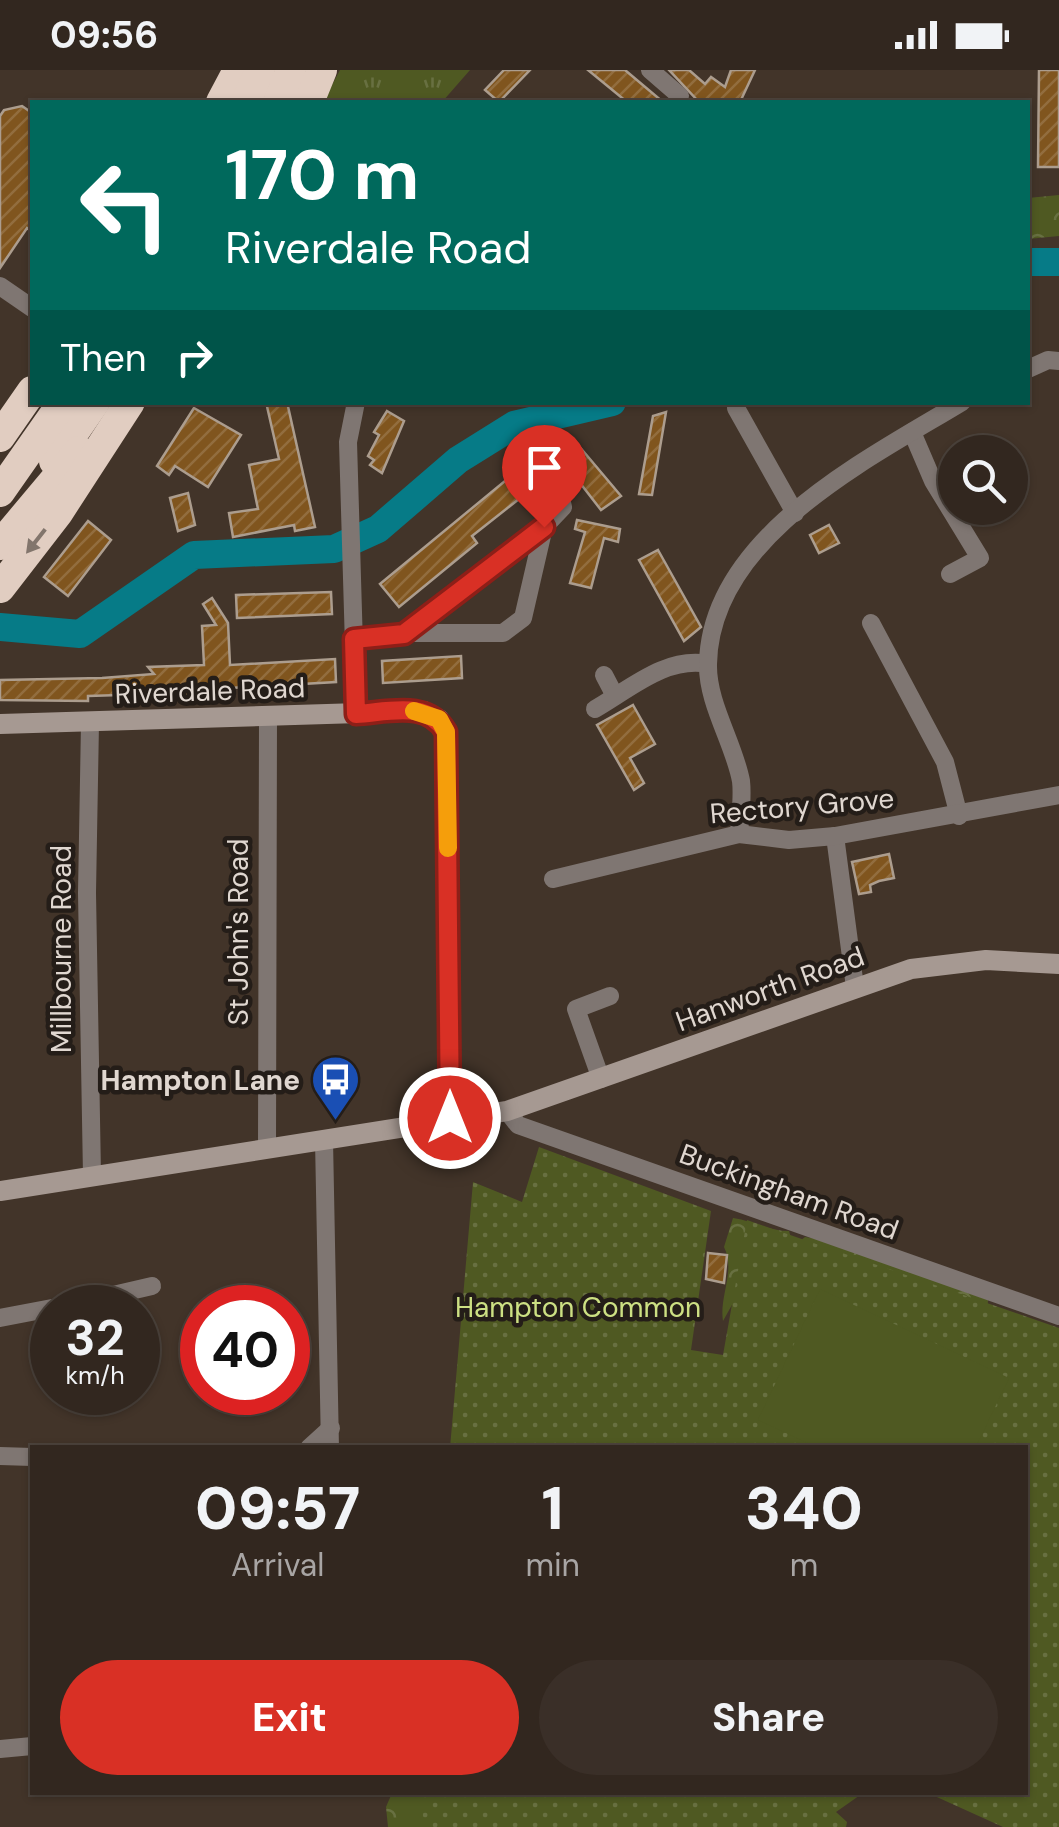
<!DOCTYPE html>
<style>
body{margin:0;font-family:"DM Sans",sans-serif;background:#3a2f28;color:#f1f3f6;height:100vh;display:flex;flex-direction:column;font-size:38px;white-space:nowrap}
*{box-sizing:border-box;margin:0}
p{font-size:32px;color:#a8a5a4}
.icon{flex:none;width:55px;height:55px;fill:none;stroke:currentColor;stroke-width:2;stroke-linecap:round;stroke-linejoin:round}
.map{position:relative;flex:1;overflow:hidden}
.sheet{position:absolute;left:30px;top:1375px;width:998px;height:350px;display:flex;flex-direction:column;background:#32271f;border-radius:0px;box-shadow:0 2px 8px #0004,0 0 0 2px #4d443d}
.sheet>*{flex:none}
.hud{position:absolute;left:30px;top:30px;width:1000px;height:305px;border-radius:0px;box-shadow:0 2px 8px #0004,0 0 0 2px #4d443d;background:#00695c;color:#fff;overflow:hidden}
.buttons{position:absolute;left:938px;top:365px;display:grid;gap:20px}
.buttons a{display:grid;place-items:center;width:90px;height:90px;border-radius:50%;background:#32271f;box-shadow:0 2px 8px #0004,0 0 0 2px #4d443d;font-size:50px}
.speed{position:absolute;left:30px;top:1215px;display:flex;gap:20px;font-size:50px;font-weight:700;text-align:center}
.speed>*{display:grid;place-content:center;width:130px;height:130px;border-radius:50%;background:#32271f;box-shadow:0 2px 8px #0004,0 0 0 2px #4d443d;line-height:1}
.speed small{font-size:25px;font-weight:400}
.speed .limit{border:15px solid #d22;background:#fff;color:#111}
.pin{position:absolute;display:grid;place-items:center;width:85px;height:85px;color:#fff;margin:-102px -42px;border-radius:50% 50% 50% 0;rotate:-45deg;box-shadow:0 0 10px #0007}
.pin .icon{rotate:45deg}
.me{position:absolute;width:110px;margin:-55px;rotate:0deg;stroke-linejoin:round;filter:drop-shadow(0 0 8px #0008)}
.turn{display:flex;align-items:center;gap:35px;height:210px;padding:0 30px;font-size:45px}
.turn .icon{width:130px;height:130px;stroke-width:2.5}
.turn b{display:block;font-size:70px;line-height:85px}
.then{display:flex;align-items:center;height:95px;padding:0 30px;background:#0003;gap:20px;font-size:38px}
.eta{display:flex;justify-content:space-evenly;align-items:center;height:170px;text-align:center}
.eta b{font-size:60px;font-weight:800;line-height:70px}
.button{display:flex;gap:20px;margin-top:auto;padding:20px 30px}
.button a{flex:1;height:115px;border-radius:60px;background:#d93025;color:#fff;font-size:40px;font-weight:800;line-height:115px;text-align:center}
.button a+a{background:#3a2f28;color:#f1f3f6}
.status{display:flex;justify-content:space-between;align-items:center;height:70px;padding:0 50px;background:#32271f;direction:ltr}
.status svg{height:28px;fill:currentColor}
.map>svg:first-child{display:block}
</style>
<div class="status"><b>09:56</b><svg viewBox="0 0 49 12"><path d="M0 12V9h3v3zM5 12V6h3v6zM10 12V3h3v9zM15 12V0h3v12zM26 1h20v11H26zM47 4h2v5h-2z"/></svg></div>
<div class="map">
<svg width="1059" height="1757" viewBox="0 0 1059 1757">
<defs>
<pattern id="grass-tufts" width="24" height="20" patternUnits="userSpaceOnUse" patternTransform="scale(2.5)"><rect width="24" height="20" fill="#4f5922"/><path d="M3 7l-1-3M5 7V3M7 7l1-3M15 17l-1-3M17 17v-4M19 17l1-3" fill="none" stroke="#687041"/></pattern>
<pattern id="forest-crowns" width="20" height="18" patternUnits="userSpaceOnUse" patternTransform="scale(2.5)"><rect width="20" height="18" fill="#4f5922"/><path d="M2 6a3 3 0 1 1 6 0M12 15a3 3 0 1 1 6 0" fill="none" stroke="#687041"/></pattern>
<pattern id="park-dots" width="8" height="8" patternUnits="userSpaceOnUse" patternTransform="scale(2.5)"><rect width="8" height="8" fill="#4f5922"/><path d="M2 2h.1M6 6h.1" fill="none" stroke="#687041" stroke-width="1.8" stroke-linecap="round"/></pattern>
<pattern id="building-hatch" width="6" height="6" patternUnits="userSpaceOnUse" patternTransform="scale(2.5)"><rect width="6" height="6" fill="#80551e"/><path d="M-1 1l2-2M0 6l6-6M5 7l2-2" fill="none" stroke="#926d3e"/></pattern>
</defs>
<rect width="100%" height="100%" fill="#423429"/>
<polygon fill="url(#grass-tufts)" points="340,0 470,0 442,32 323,32"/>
<g fill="url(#forest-crowns)">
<polygon points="1059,125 1059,166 1028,169 1028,128"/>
<path d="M 733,1148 C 753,1151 769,1161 789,1161 L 791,1168 L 799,1172 L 805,1167 L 823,1170 L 988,1230 L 987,1245 L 738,1224 L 723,1251 C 719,1226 736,1201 724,1177 Z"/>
<polygon points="462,1722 426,1757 388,1757 386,1737 392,1723"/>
</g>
<g fill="url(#park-dots)">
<polygon points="539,1077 711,1141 691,1280 723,1285 747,1150 1059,1258 1059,1757 1003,1757 928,1723 1025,1722 1025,1378 450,1378 473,1112 522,1132"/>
<polygon points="424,1723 424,1722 863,1723 836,1742 847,1752 846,1757 422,1757"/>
</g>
<polygon fill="#4f5922" points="820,1219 1009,1308 976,1377 816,1377 758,1350"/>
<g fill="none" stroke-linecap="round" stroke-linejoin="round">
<g stroke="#067b87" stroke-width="28">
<polyline points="1028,192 1059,192"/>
<polyline points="0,557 80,564 194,485 334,479 378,459 458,390 514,355 612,332"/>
</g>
</g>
<g fill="url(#building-hatch)" stroke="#ac9d8e" stroke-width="2.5">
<polygon points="504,0 530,0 499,32 485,20"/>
<polygon points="588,0 625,0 663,32 627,32"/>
<polygon points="669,0 689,0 705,14 711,7 725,17 731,0 755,0 740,32 699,32"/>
<polygon points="1039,0 1059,0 1059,97 1038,97"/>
<polygon points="22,36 32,43 32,162 27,158 0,198 0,46 4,40"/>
<polygon points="266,332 287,332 315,457 295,461 294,455 233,467 229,443 258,439 249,395 279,389"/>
<polygon points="194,338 241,365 208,417 175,396 169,405 157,396"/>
<polygon points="387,341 404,351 382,403 370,395 374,390 368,386 379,365 374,362"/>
<polygon points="666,342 652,425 639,424 653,346"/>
<polygon points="573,369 621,426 601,440 556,382"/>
<polygon points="528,392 543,410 472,466 477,473 399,537 380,514"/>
<polygon points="188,423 195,455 178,461 170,428"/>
<polygon points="577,450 620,459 618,472 604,468 591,518 570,513 585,462 575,459"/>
<polygon points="88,451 111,470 68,526 44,507"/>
<polygon points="829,455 839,473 819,483 810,465"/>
<polygon points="658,480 701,557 684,571 639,490"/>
<polygon points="331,522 332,544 237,548 236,525"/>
<polygon points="212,528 228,553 230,595 335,589 336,612 230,618 230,623 157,629 121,630 120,625 88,626 88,631 0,630 0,610 102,608 154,604 148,597 204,595 202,556 216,555 203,534"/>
<polygon points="461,586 462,608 383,613 382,591"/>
<polygon points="633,635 655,674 630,688 644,713 634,720 597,655"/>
<polygon points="889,784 894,808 879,811 870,815 871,822 859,824 852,792"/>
<polygon points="708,1183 727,1185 724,1213 706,1209"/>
</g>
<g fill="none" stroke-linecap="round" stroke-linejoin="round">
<g stroke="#7f7672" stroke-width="18">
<polyline points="650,0 680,26"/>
<polyline points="0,216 32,238"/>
<polyline points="1028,299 1048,290 1059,291"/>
<polyline points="356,332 348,372 356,644"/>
<polyline points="736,338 795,443"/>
<polyline points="912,362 933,411 980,488 950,504"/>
<polyline points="871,553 945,692 959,746"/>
<polyline points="404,563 503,563 523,548 544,457 563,437 558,416"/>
<polyline points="354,569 404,563 544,457"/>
<polyline points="604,605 615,626"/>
<path d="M 595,639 C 630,619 666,586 708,594"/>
<polyline points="90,653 87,823 92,1105"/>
<path d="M 739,764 C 740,747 743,728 741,711 C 734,673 707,633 708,594 C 710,467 868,389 962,332"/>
<polyline points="835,766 855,917"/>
<polyline points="553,809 739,764 789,770 835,766 1059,725"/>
<polyline points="601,1009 576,939 610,926"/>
<polyline points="507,1041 518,1055 1059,1246"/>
<polyline points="324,1070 330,1378"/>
<polyline points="267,1078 268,647"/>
<polyline points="57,1238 152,1216"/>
<polyline points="0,1248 52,1238"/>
<polyline points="309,1378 331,1358"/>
<polyline points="0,1386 32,1387"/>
<polyline points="0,1679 32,1676"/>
</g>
<g stroke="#a69992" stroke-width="20">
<polyline points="0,654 424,641 439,649 447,662 451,1048"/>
<polyline points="0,1121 507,1041 911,899 986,890 1059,894"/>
</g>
<g stroke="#e1cdc1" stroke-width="30">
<polyline points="221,32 238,0"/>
<polyline points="246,32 260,0"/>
<polyline points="278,32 291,0"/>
<polyline points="309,32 322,0"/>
<polyline points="0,367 32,321"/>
<polyline points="54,391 95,332"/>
<polyline points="0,422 63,332"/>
<polyline points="0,475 79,381"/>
<polyline points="0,518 58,443 130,332"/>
</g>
</g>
<defs><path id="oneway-solid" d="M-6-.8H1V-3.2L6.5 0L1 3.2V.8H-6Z" transform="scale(2.5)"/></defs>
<use fill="#82756c" href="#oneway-solid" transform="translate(36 471) rotate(128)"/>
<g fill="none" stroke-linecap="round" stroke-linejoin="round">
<defs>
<path id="route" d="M 450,1048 L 446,662 C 428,630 389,642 356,644 L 354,569 L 404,564 L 544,457"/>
</defs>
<use href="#route" stroke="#8d1f18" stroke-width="25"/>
<use href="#route" stroke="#d93025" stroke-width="18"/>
<polyline stroke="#f59e0b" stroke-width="18" points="414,641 439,649 446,662 448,778"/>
</g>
<defs>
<symbol id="bus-pin" viewBox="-11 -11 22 30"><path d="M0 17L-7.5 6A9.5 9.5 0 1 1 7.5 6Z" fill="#1a4fb4" stroke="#241d18"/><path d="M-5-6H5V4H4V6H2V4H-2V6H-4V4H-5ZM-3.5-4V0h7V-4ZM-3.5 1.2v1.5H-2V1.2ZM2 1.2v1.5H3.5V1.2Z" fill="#fff"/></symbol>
</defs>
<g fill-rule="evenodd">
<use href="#bus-pin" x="308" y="982" width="55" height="75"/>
</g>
<g text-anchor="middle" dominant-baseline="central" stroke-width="9" stroke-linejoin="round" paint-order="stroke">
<g font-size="28" fill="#e0d7d0" stroke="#241d18">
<text transform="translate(210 621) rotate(-2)">Riverdale Road</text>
<text transform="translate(802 736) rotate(-5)">Rectory Grove</text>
<text transform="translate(238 862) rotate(-90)">St John's Road</text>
<text transform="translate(61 879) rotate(-90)">Millbourne Road</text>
<text transform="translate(770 919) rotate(-20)">Hanworth Road</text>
<text transform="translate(789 1122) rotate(20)">Buckingham Road</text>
</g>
<g font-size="28" font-weight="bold" fill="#e0d7d0" stroke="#241d18" text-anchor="end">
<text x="300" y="1010">Hampton Lane</text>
</g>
<g font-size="28" fill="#cde083" stroke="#241d18">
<text x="578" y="1237">Hampton Common</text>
</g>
</g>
</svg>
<div class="buttons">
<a><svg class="icon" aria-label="search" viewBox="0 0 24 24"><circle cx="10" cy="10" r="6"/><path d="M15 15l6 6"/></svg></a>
</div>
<div class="speed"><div>32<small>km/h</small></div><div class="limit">40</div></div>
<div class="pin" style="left:544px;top:457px;background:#d93025"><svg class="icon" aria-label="arrive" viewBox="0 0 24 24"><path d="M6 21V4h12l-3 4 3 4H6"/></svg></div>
<svg class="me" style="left:450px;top:1048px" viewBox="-20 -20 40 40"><circle r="17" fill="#d93025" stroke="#fff" stroke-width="3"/><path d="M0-11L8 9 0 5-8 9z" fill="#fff"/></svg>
<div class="hud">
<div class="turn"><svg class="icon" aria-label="left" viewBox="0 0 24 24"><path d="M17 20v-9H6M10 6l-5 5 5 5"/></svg><div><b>170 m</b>Riverdale Road</div></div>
<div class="then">Then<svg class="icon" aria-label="right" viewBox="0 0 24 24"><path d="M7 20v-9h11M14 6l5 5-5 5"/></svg></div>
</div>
<section class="sheet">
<div class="eta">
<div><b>09:57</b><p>Arrival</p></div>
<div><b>1</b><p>min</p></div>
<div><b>340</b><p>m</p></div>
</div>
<div class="button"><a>Exit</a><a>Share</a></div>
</section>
</div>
